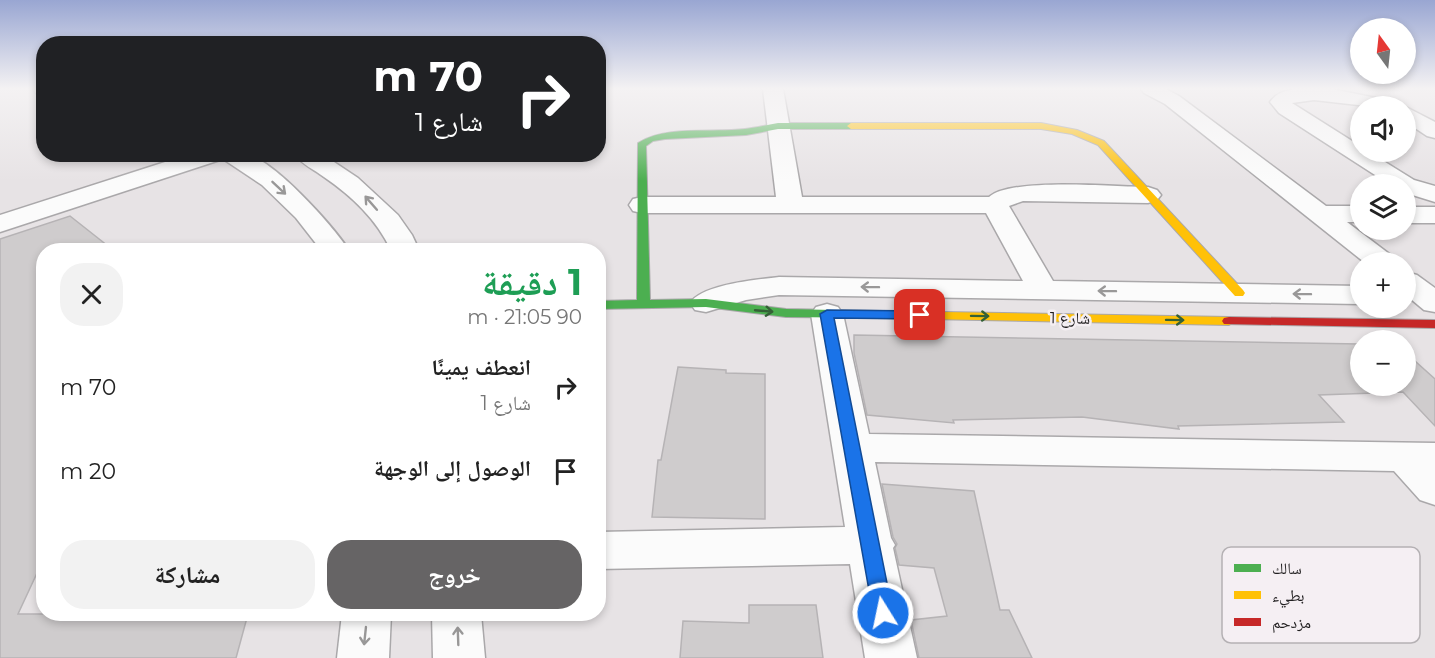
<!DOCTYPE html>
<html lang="ar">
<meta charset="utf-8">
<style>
body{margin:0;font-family:Montserrat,"Noto Naskh Arabic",sans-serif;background:#f2f2f2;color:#222;direction:rtl;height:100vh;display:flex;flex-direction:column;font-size:22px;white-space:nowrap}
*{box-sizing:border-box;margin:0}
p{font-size:20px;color:#767676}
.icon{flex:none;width:33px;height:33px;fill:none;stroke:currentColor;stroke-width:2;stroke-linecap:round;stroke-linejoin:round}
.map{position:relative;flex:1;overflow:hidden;direction:ltr}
.panel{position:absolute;left:36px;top:243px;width:570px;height:378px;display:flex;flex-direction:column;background:#fff;border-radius:24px;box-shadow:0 3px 9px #0003;direction:rtl}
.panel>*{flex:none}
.guide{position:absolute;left:36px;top:36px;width:570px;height:126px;border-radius:24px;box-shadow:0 3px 9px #0003;direction:rtl;background:#202124;color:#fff;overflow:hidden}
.needle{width:39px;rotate:345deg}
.buttons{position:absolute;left:1350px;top:18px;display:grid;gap:12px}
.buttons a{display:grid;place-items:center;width:66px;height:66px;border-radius:50%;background:#fff;box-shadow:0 3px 9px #0003;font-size:30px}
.pin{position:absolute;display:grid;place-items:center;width:51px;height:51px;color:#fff;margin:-26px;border-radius:12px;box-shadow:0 3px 9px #0006}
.me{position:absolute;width:66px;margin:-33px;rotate:350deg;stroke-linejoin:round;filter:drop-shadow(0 0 4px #0008)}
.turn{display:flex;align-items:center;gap:21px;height:126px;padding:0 24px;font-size:27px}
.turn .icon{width:78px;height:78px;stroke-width:2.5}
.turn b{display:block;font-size:42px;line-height:51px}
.round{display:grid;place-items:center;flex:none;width:63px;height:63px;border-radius:24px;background:#f2f2f2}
.head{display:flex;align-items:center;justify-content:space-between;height:102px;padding:0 24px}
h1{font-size:36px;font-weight:700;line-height:45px;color:#1e9e55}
.action{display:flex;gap:12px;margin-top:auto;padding:12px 24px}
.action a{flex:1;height:69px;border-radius:24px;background:#666465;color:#fff;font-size:24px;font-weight:700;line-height:69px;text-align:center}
.action a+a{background:#f2f2f2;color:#222}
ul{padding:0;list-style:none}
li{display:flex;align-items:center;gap:18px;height:84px;padding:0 24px}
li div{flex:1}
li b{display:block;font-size:22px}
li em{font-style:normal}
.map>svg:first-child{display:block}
</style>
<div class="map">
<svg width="1435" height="658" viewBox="0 0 1435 658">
<rect width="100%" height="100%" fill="#e7e3e5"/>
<g fill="#cfcccd" stroke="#b6b3b5" stroke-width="1.5">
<polygon points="70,216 113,250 44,250 44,558 18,614 248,614 236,658 0,658 0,239"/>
<polygon points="854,335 1360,344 1360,386 1406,386 1406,353 1435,379 1435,426 1403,392 1319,395 1344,422 1178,426 1179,429 1082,417 953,420 954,423 867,415 854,353"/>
<polygon points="678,367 726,370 726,373 765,374 765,519 652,517 658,460 661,460"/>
<polygon points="882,484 974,491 1000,610 1009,610 1032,658 919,658 911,620 947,616 934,568 899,565 895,548 897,544 893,537"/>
<polygon points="749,605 816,605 823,658 680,658 683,621 749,623"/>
</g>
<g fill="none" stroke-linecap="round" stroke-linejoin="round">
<defs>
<g id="street">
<polygon points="33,89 44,89 44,95 36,93"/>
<path d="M 763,89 L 783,89 L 802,197 L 989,197 C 1012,177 1114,187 1148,187 L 1157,190 L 1161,195 L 1157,200 L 1148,203 L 1023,201 L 1009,206 L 1053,281 L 1360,286 L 1360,304 L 779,295 L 746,300 L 706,312 L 695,310 L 690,303 C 703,284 756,280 779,277 L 1023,281 L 986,213 L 642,213 L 633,211 L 629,205 L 633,199 L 642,197 L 776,197 Z"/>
<polygon points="1141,89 1166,89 1179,96 1326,206 1360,206 1360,222 1347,222 1392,256 1397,262 1364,262 1165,104 1144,93"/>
<path d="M 1296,89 L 1332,89 L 1396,102 L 1399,106 L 1367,106 L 1314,100 L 1292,103 L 1360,146 L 1360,152 L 1369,152 L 1414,180 L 1435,186 L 1435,202 L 1406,193 L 1406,184 L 1389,184 L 1279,113 L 1270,102 C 1277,92 1285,91 1296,89 Z"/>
<polygon points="1406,107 1435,122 1435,138 1427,136 1406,122"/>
<path d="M 190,154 C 208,154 228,152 245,154 C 273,158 333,226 349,250 L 321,250 L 296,218 L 262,185 L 223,159 L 0,232 L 0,215 Z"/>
<path d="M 294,154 L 322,154 L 358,178 L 398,215 L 412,235 L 419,250 L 391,250 C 376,219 353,197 324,177 C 315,170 301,164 294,154 Z"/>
<rect x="1406" y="207" width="29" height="16"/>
<polygon points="1406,272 1417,275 1435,288 1435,312 1424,310 1406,295"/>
<polygon points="827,304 838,307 843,314 869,434 1435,443 1435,505 1420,500 1394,471 875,462 891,538 895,545 893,548 917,658 865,658 850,564 598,569 598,532 845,527 811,314 816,307"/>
<polygon points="342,614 391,614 389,658 337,658"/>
<polygon points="432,614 481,614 485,658 433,658"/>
</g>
<path id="fast" d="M 778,123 L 851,123 L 855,126 L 851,129 L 778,129 L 746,135 L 665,139 L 653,141 L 646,146 L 650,300 L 706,299 L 786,309 L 882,311 L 887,312 L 889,315 L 887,318 L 786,317 L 706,307 L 598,309 L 598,301 L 637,300 L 638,143 C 665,125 713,133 745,129 C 756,128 767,125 778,123 Z"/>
<g id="slow">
<polygon points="1041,123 1077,130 1104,141 1243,290 1245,293 1243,296 1235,296 1098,145 1072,134 1041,129 851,129 847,126 851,123"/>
<polygon points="882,311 1229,317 1236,321 1229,325 877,318 875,315 877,312"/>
</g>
<polygon id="jam" points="1229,317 1435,320 1435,328 1224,324 1222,321 1224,318"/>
</defs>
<use href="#street" stroke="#aaa8aa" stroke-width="3"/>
<use href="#fast" stroke="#aaa8aa" stroke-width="2"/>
<use href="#slow" stroke="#aaa8aa" stroke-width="2"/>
<use href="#jam" stroke="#aaa8aa" stroke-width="2"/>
<use href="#street" fill="#fbfbfb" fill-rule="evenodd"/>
<use href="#fast" fill="#4caf50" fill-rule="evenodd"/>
<use href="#slow" fill="#ffc107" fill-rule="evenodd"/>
<use href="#jam" fill="#c62828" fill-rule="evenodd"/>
</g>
<defs><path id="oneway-shaft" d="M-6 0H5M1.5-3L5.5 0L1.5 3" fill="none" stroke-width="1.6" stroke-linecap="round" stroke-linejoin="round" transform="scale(1.5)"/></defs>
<g stroke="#999898">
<use href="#oneway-shaft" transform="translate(279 188) rotate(43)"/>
<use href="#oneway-shaft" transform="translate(371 203) rotate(-131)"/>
<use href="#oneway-shaft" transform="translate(870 287) rotate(-179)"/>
<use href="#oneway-shaft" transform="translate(1107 291) rotate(-179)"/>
<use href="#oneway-shaft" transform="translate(1302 294) rotate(-179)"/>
<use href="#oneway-shaft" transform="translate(365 636) rotate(96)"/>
<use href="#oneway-shaft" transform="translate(458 636) rotate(-92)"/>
</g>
<g stroke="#346036">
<use href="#oneway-shaft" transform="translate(764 311) rotate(5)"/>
<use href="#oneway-shaft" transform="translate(980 316) rotate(1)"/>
<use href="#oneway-shaft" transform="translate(1175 320) rotate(1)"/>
</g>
<linearGradient id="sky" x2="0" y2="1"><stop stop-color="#99a6d2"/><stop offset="0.49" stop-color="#f4f2f3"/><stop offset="1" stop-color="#f4f2f3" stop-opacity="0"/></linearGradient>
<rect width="1435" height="181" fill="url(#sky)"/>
<polygon fill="#1a73e8" stroke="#114b97" stroke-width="1.5" points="827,310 920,311 927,315 920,319 834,318 893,613 890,619 883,622 876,619 873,613 820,314"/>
<g text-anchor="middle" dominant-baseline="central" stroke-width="5" stroke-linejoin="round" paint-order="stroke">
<g font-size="16" fill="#211f20" stroke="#f5eff3">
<text transform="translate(1070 318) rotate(1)">شارع 1</text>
</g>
</g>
<rect x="1222" y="547" width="198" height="96" rx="9" fill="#f5eff3" stroke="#b5b1b4" stroke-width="1.5"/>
<rect x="1234" y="564" width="27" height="8" fill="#4caf50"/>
<rect x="1234" y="591" width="27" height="8" fill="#ffc107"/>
<rect x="1234" y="618" width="27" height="8" fill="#c62828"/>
<g font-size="16" fill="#211f20">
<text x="1272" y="574">سالك</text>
<text x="1272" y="601">بطيء</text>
<text x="1272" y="628">مزدحم</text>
</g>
</svg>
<div class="buttons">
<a><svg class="needle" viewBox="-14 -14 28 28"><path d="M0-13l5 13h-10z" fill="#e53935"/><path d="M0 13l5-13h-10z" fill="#767676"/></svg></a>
<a><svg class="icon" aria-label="sound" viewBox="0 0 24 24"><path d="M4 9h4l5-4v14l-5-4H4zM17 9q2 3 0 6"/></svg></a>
<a><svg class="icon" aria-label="layers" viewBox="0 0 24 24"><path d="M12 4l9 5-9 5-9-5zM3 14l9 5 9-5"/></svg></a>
<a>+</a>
<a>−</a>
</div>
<div class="pin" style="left:920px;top:315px;background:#d93025"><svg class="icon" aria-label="arrive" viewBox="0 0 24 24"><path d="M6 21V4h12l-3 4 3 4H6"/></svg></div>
<svg class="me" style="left:883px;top:613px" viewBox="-20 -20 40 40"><circle r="17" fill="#1a73e8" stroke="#fff" stroke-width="3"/><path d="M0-11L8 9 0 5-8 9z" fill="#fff"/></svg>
<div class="guide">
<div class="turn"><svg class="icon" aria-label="right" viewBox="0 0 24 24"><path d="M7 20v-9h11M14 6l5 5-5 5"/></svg><div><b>70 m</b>شارع 1</div></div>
</div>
<section class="panel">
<div class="head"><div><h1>1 دقيقة</h1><p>90 m · 21:05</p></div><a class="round"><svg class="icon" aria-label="close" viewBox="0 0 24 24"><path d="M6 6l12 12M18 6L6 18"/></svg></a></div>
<ul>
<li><svg class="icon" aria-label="right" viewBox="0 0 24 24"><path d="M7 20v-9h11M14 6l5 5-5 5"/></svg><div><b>انعطف يمينًا</b><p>شارع 1</p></div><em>70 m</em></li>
<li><svg class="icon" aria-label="arrive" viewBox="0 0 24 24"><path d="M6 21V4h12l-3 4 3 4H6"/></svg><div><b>الوصول إلى الوجهة</b></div><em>20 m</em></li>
</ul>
<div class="action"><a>خروج</a><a>مشاركة</a></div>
</section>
</div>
